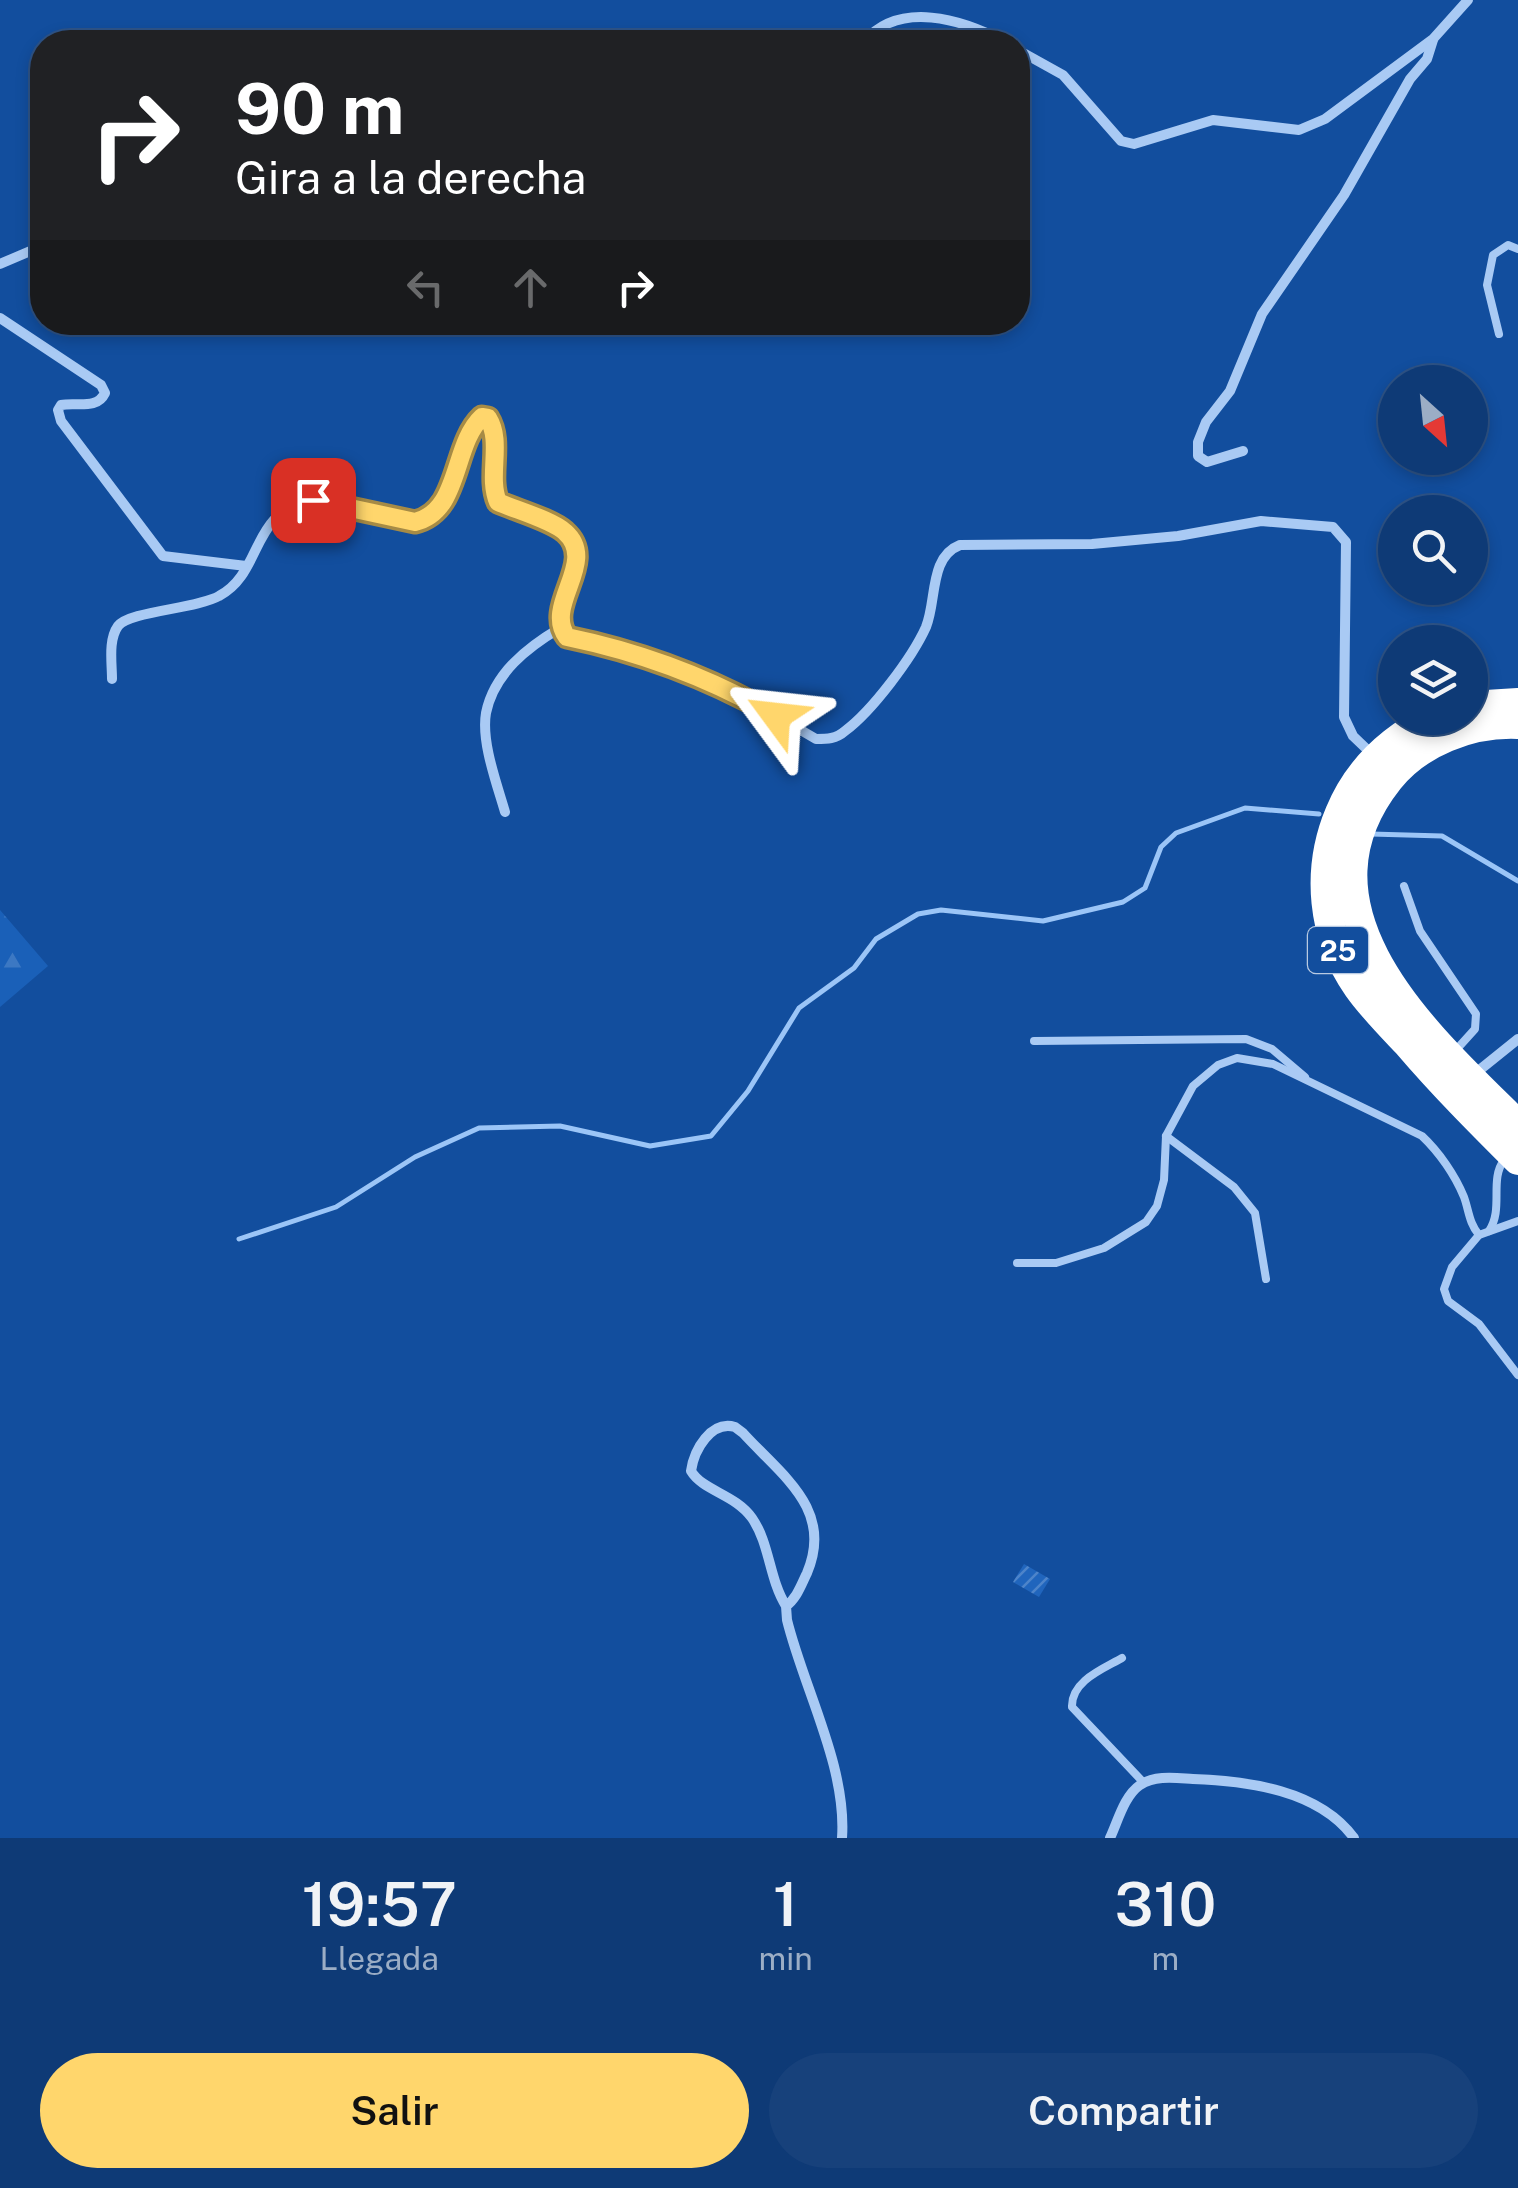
<!DOCTYPE html>
<html lang="es">
<style>
body{margin:0;font-family:"Public Sans",sans-serif;background:#17417b;color:#f1f3f6;height:100vh;display:flex;flex-direction:column;font-size:38px;white-space:nowrap}
*{box-sizing:border-box;margin:0}
p{font-size:32px;color:#9badc5}
.icon{flex:none;width:55px;height:55px;fill:none;stroke:currentColor;stroke-width:2;stroke-linecap:round;stroke-linejoin:round}
.map{position:relative;height:1838px;overflow:hidden}
.sheet{display:flex;flex-direction:column;background:#0e3a76;flex:1}
.sheet>*{flex:none}
.banner{position:absolute;left:30px;top:30px;width:1000px;height:305px;border-radius:40px;box-shadow:0 5px 15px #0003,0 0 0 2px #2e5488;background:#202124;color:#fff;overflow:hidden}
.needle{width:65px;rotate:153deg}
.buttons{position:absolute;left:1378px;top:365px;display:grid;gap:20px}
.buttons a{display:grid;place-items:center;width:110px;height:110px;border-radius:50%;background:#0e3a76;box-shadow:0 5px 15px #0003,0 0 0 2px #2e5488;font-size:50px}
.pin{position:absolute;display:grid;place-items:center;width:85px;height:85px;color:#fff;margin:-42px;border-radius:20px;box-shadow:0 5px 15px #0006}
.me{position:absolute;width:110px;margin:-55px;rotate:300deg;stroke-linejoin:round;filter:drop-shadow(0 0 8px #0008)}
.turn{display:flex;align-items:center;gap:35px;height:210px;padding:0 40px;font-size:45px}
.turn .icon{width:130px;height:130px;stroke-width:2.5}
.turn b{display:block;font-size:70px;line-height:85px}
.lanes{display:flex;align-items:center;height:95px;padding:0 40px;background:#0003;justify-content:center;gap:50px;direction:ltr}
.lanes .off{opacity:.35}
.eta{display:flex;justify-content:space-evenly;align-items:center;height:170px;text-align:center}
.eta b{font-size:60px;font-weight:600;line-height:70px}
.cta{display:flex;gap:20px;margin-top:auto;padding:20px 40px}
.cta a{flex:1;height:115px;border-radius:60px;background:#ffd66c;color:#111;font-size:40px;font-weight:600;line-height:115px;text-align:center}
.cta a+a{background:#17417b;color:#f1f3f6}
.map>svg:first-child{display:block}
</style>
<div class="map">
<svg width="1518" height="1838" viewBox="0 0 1518 1838">
<defs>
<pattern id="forest-firs" width="22" height="20" patternUnits="userSpaceOnUse" patternTransform="scale(2.5)"><rect width="22" height="20" fill="#1a60b8"/><path d="M5 1l3.5 6h-7zM16 11l3.5 6h-7z" fill="#3c78c3"/></pattern>
<pattern id="building-hatch" width="6" height="6" patternUnits="userSpaceOnUse" patternTransform="scale(2.5)"><rect width="6" height="6" fill="#2065bd"/><path d="M-1 1l2-2M0 6l6-6M5 7l2-2" fill="none" stroke="#4d84ca"/></pattern>
</defs>
<rect width="100%" height="100%" fill="#124e9e"/>
<polygon fill="url(#forest-firs)" points="0,910 48,966 0,1007"/>
<g fill="none" stroke-linecap="round" stroke-linejoin="round">
<g stroke="#9bc5f7" stroke-width="5">
<polyline points="1371,834 1442,836 1518,881"/>
<polyline points="239,1239 336,1207 415,1157 479,1128 560,1126 650,1146 711,1136 748,1091 799,1008 854,968 876,939 918,914 941,910 1043,921 1123,902 1145,888 1161,847 1176,833 1245,808 1319,814"/>
</g>
</g>
<polygon fill="url(#building-hatch)" points="1024,1564 1050,1579 1039,1597 1013,1582"/>
<g fill="none" stroke-linecap="round" stroke-linejoin="round">
<g stroke="#a9caf4" stroke-width="8">
<polyline points="1499,334 1487,285 1493,255 1508,245 1518,249"/>
<polyline points="1404,886 1420,931 1476,1014 1475,1029 1456,1050"/>
<polyline points="1034,1041 1246,1039 1272,1049 1305,1077"/>
<polyline points="1166,1136 1234,1187 1255,1213 1266,1279"/>
<polyline points="1518,1221 1479,1235 1452,1267 1444,1289 1448,1301 1479,1324 1518,1375"/>
<path d="M 1489,1231 C 1504,1209 1489,1180 1504,1160"/>
<path d="M 1017,1263 L 1056,1263 L 1104,1248 L 1146,1222 L 1157,1206 L 1164,1180 L 1166,1136 L 1193,1086 L 1218,1065 L 1237,1058 L 1273,1064 L 1422,1136 C 1439,1152 1455,1175 1464,1197 C 1469,1211 1469,1223 1479,1235"/>
<path d="M 1122,1658 C 1103,1669 1071,1681 1072,1707 L 1144,1783"/>
</g>
<g stroke="#a9caf4" stroke-width="10">
<path d="M 864,42 C 899,0 962,19 1005,42"/>
<polyline points="1018,50 1063,75 1121,141 1134,144 1213,120 1299,130 1325,119 1433,39 1468,0"/>
<polyline points="0,264 42,246"/>
<path d="M 0,318 L 101,385 L 105,393 C 97,410 77,402 61,405 L 58,410 L 61,421 L 163,556 L 246,566"/>
<polyline points="1243,451 1207,462 1198,456 1198,442 1206,422 1230,391 1262,314 1344,195 1410,79 1427,59 1433,40"/>
<path d="M 112,679 C 112,663 108,640 118,626 C 129,611 196,609 219,596 C 263,573 250,512 310,501 C 329,498 393,517 415,522 C 461,511 451,445 482,417 L 489,418 C 503,442 487,476 498,502 C 518,511 550,518 565,532 C 599,563 542,605 567,637 L 617,647 L 725,686 L 816,739 C 827,739 836,739 845,731 C 872,711 912,658 926,627 C 937,600 929,557 960,545 L 1092,544 L 1178,536 L 1261,521 L 1333,527 L 1346,542 L 1344,717 L 1353,736 L 1375,757"/>
<path d="M 505,812 C 497,784 481,742 486,713 C 494,673 528,647 560,628"/>
<polyline points="1472,1076 1518,1039"/>
<path d="M 786,1606 C 769,1579 770,1544 752,1518 C 735,1494 703,1491 691,1471 C 694,1450 711,1420 735,1427 L 743,1433 C 782,1476 834,1509 807,1573 C 801,1585 797,1598 786,1606 L 787,1620 C 804,1689 847,1767 842,1838"/>
<path d="M 1110,1838 C 1118,1821 1124,1796 1140,1785 C 1156,1775 1175,1778 1193,1779 C 1248,1781 1319,1790 1354,1838"/>
</g>
<g stroke="#fff" stroke-width="30">
<polyline points="1470,706 1518,703"/>
<path d="M 1433,718 C 1391,739 1358,769 1340,813 C 1316,870 1322,936 1358,987 C 1372,1007 1391,1026 1408,1044 C 1443,1085 1480,1122 1518,1160"/>
<path d="M 1518,724 C 1470,722 1419,742 1389,779 C 1284,911 1429,1037 1518,1125"/>
</g>
</g>
<g fill="none" stroke-linecap="round" stroke-linejoin="round">
<defs>
<path id="route" d="M 313,500 L 415,522 C 461,511 452,445 482,417 L 488,418 C 503,442 487,476 498,502 C 516,510 552,520 565,532 C 599,562 543,605 567,637 C 640,652 712,679 776,716"/>
</defs>
<use href="#route" stroke="#a68b46" stroke-width="25"/>
<use href="#route" stroke="#ffd66c" stroke-width="18"/>
</g>
<g text-anchor="middle" dominant-baseline="central" stroke-width="10" stroke-linejoin="round" paint-order="stroke">
<rect fill="#124e9e" stroke="#b8cae2" stroke-width="2.5" x="1308" y="927" width="60" height="46" rx="8"/>
<g font-size="28" font-weight="bold" fill="#fff">
<text x="1338" y="950">25</text>
</g>
</g>
</svg>
<div class="buttons">
<a><svg class="needle" viewBox="-14 -14 28 28"><path d="M0-13l5 13h-10z" fill="#e53935"/><path d="M0 13l5-13h-10z" fill="#9badc5"/></svg></a>
<a><svg class="icon" aria-label="search" viewBox="0 0 24 24"><circle cx="10" cy="10" r="6"/><path d="M15 15l6 6"/></svg></a>
<a><svg class="icon" aria-label="layers" viewBox="0 0 24 24"><path d="M12 4l9 5-9 5-9-5zM3 14l9 5 9-5"/></svg></a>
</div>
<div class="pin" style="left:313px;top:500px;background:#d93025"><svg class="icon" aria-label="arrive" viewBox="0 0 24 24"><path d="M6 21V4h12l-3 4 3 4H6"/></svg></div>
<svg class="me" style="left:776px;top:716px" viewBox="-20 -20 40 40"><path d="M0-17L14 15 0 8-14 15z" fill="#ffd66c" stroke="#fff" stroke-width="4"/></svg>
<div class="banner">
<div class="turn"><svg class="icon" aria-label="right" viewBox="0 0 24 24"><path d="M7 20v-9h11M14 6l5 5-5 5"/></svg><div><b>90 m</b>Gira a la derecha</div></div>
<div class="lanes"><svg class="icon off" aria-label="left" viewBox="0 0 24 24"><path d="M17 20v-9H6M10 6l-5 5 5 5"/></svg><svg class="icon off" aria-label="ahead" viewBox="0 0 24 24"><path d="M12 20V5M6 11l6-6 6 6"/></svg><svg class="icon" aria-label="right" viewBox="0 0 24 24"><path d="M7 20v-9h11M14 6l5 5-5 5"/></svg></div>
</div>
</div>
<section class="sheet">
<div class="eta">
<div><b>19:57</b><p>Llegada</p></div>
<div><b>1</b><p>min</p></div>
<div><b>310</b><p>m</p></div>
</div>
<div class="cta"><a>Salir</a><a>Compartir</a></div>
</section>
